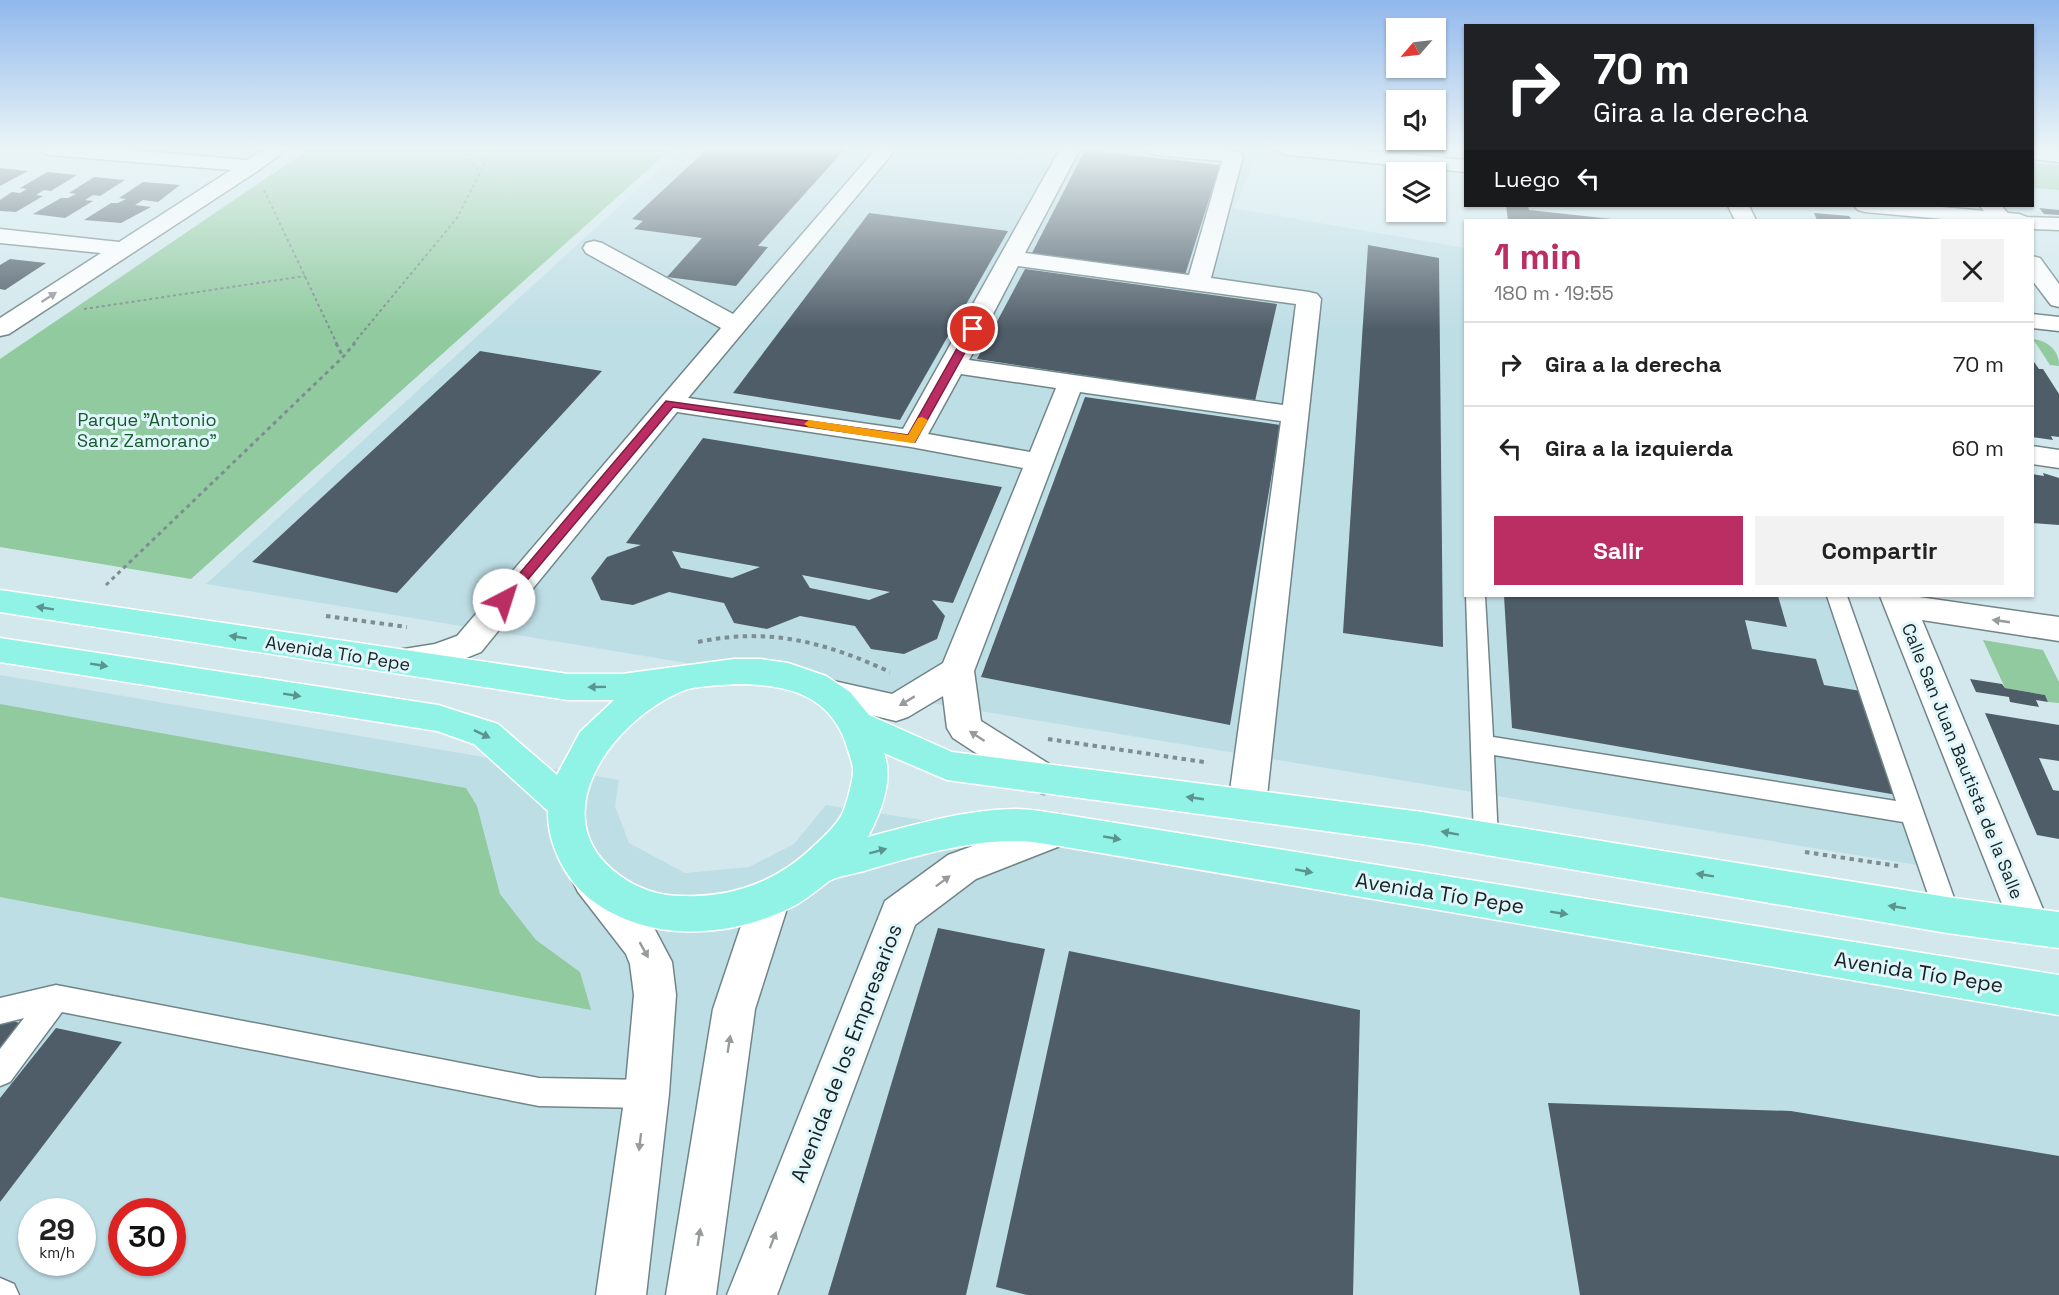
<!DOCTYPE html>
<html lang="es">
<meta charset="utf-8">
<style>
body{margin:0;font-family:"Space Grotesk",sans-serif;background:#f2f2f2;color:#222;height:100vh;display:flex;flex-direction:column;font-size:22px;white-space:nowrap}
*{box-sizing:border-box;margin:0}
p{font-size:20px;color:#767676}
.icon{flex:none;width:33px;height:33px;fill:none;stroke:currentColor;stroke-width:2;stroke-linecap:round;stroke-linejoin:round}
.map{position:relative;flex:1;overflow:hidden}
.drawer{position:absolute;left:1464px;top:219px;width:570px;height:378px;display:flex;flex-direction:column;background:#fff;border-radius:0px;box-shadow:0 2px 4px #0004}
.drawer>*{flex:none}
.top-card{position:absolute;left:1464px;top:24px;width:570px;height:183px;border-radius:0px;box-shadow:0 2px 4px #0004;background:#202124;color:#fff;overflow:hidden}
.needle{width:39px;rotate:242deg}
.buttons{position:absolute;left:1386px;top:18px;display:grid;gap:12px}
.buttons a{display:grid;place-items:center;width:60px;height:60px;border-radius:0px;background:#fff;box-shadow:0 2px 4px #0004;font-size:30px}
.speed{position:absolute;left:18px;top:1198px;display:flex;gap:12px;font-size:30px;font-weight:700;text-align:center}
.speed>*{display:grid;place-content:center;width:78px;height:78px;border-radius:50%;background:#fff;box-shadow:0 2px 4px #0004;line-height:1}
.speed small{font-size:15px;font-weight:400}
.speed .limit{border:9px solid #d22;background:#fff;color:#111}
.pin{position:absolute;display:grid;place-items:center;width:51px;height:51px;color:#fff;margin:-26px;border:3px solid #fff;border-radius:50%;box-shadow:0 2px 6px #0007}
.me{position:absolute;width:66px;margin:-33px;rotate:40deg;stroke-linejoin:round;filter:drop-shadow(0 0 4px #0008)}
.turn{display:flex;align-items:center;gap:21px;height:126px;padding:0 30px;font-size:27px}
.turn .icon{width:78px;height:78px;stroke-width:2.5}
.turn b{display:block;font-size:42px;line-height:51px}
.then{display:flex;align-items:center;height:57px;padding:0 30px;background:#0003;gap:12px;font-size:22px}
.round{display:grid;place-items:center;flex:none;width:63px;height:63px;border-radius:0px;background:#f2f2f2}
.headline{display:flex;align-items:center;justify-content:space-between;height:102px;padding:0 30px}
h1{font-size:36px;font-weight:600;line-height:45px;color:#bb2e63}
.button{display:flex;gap:12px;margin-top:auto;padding:12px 30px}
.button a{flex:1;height:69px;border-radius:0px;background:#bb2e63;color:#fff;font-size:24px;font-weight:600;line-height:69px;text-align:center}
.button a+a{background:#f2f2f2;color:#222}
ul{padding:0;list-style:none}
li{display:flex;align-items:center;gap:18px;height:84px;padding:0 30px;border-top:2px solid #e0e0e0}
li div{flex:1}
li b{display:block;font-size:22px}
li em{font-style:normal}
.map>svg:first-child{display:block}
</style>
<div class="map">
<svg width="2059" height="1295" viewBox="0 0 2059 1295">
<rect width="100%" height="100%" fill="#d2e8ed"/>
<g fill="#bedee5" fill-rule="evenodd">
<polygon points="682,149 1220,149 1260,153 1233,208 1465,248 1466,596 1844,596 1929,867 206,584"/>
<path d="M 0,675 L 619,780 L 615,806 L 629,843 L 685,873 L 749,867 L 794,844 L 826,805 L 1428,899 L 2059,1001 L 2059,1295 L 0,1295 ZM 32,1212 L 82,1212 L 82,1263 L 32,1263 ZM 122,1212 L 172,1212 L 172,1263 L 122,1263 Z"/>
</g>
<g fill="#90ca9e">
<polygon points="309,149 671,149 191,579 0,547 0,359"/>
<polygon points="2033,163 2059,165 2059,190 2033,188"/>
<path d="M 2033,339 C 2048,341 2059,350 2059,366 L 2050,365 Z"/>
<polygon points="1983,640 2043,650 2059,682 2059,703 2048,702 2045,695 2005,688"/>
<polygon points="0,704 466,788 477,806 500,894 536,940 580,972 591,1010 0,897"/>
</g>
<g fill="#4f5d68" fill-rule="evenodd">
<polygon points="707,149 845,149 758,246 768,247 736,286 667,277 702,238 634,229 643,221 632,219"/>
<polygon points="1085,150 1220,165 1185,275 1031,255"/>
<polygon points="0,168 28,171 0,186"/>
<polygon points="47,172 77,175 51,191 44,190 36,195 43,196 16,212 0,211 0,200 12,192 20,193 27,189 20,188"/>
<polygon points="94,177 125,180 100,196 93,195 85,200 93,201 65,218 33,214 61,198 68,198 76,194 69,193"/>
<polygon points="143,182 180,185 158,202 143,200 135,205 151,207 121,223 84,220 111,203 118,203 126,199 119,198"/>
<polygon points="1506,206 1528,206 1529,210 1621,220 1508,220"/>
<polygon points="2039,208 2059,210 2059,215 2044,214"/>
<polygon points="869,213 1008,231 900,420 733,393"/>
<polygon points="1814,213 1849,216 1852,220 1817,220"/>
<polygon points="1368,245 1439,258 1443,647 1343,633"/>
<polygon points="10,259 46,263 5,290 0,289 0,265"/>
<polygon points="1025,269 1277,304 1255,401 977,359"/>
<polygon points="480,351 602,371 397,593 252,562"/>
<polygon points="2032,359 2039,369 2043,369 2059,394 2059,437 2051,436 2053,440 2032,437"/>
<polygon points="1085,397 1280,425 1230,725 981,677"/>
<path d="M 703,438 L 1002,487 L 953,603 L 932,600 L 945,616 L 937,639 L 904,654 L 871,649 L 855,626 L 800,616 L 767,629 L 734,623 L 724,603 L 669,592 L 633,605 L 601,600 L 591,578 L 607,557 L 641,545 L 626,543 ZM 672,551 L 760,567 L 732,578 L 681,568 ZM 802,575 L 890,592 L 869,600 L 810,588 Z"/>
<polygon points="2043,473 2059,478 2059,525 2032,523 2032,474 2044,476"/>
<polygon points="1504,596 1778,596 1787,627 1745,620 1752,649 1816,659 1824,685 1861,691 1897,795 1512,728"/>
<polygon points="1970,679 2002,684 2005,688 2045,695 2048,702 2036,700 2039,707 2010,702 2009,697 1976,692"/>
<polygon points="1985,713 2059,725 2059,761 2039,758 2053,790 2059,791 2059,839 2037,835"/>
<polygon points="938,928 1045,949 966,1295 828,1295"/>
<polygon points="1069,951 1360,1010 1353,1295 1027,1295 996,1287"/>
<polygon points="0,1019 26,1024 0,1056"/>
<polygon points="56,1028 122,1042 0,1202 0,1098"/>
<polygon points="1548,1103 1791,1111 2059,1156 2059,1295 1580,1295"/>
</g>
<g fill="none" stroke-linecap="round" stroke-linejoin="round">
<defs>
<g id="service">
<polygon points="1466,595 1485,596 1493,737 1896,801 1827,596 1847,596 1960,915 1956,923 1947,926 1938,923 1903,822 1494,755 1498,839 1495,846 1486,849 1477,846 1474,839"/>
<polygon points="56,985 539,1078 647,1080 657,1084 661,1094 657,1104 647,1108 539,1106 62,1012 10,1082 0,1086 0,1049 24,1018 0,1024 0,998"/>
<polygon points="0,1278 14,1284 19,1295 0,1295"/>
</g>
<g id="pedestrian">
<polygon points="1980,206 2002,206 2013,220 1991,220"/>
<polygon points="2032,256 2040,258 2059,284 2059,307 2051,305 2032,280"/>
</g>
<g id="minor">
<polygon points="40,149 120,149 247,160 264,149 287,149 259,170 9,334 0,336 0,318 101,253 0,243 0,229 119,242 231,170 50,155 43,153"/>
<path d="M 876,149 L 896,149 L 688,398 L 903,429 L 1060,149 L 1080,149 L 1025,253 L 1189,275 L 1222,161 L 1156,155 L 1149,153 L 1146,149 L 1221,149 L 1240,152 L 1243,156 L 1211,278 L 1309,292 L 1317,294 L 1321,299 L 1266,805 L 1260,816 L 1247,820 L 1234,816 L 1228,805 L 1281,421 L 1080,392 L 974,671 L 981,721 L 1057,769 L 1062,779 L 1057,789 L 1044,794 L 1031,789 L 953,738 L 947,728 L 943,696 L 908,717 L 896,721 L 817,702 L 812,693 L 817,684 L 829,680 L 892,694 L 943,663 L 1023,468 L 911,447 L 677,412 L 481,652 C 452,664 416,679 385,670 L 380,661 L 385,652 L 435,644 L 457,636 L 721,328 L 586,253 L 583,248 L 586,243 L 594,241 L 602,243 L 733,314 ZM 1018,266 L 1296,304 L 1283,405 L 969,360 ZM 961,374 L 1056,388 L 1030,452 L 928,434 Z"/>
<polygon points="1278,149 1349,149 1466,160 1466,172 1288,155 1281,153"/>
<polygon points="2032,149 2059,150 2059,162 2032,159"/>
<polygon points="1728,206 1749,206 1756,220 1735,220"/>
<polygon points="1854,206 1930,206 2019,214 2027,217 2059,218 2059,230 2032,229 2032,220 1954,220 1865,212 1858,210"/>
<polygon points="2032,314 2059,317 2059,331 2032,328"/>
<polygon points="2032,446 2059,450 2059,468 2032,464"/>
<polygon points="1880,596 1912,596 2059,617 2059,641 1922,620 2050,926 2044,939 2030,944 2016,939"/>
<polygon points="1060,814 1073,819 1079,830 1073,841 976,879 915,925 777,1295 727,1295 885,901 948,855"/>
</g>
<g id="tertiary">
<polygon points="592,863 606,868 654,928 672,962 676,995 669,1094 646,1295 596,1295 625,1094 634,995 630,964 626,954 578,892 572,880 578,868"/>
<polygon points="770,882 784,887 790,899 755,1009 716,1295 666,1295 713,1009 750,899 756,887"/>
</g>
<path id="primary" d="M 0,590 L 568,674 L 622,674 L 734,659 L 761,659 L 788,663 L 826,676 L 850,692 L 869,715 L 952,752 L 1422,812 L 1947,897 L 2059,912 L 2059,948 L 1947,933 L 1422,844 L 947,780 L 884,753 C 894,780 881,812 868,837 C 916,824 965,810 1014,809 C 1029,809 1045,812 1060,814 L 2059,975 L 2059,1015 L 1060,846 C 1045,844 1030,841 1015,841 C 964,841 912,857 864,871 C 853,874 838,876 829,881 C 817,890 806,900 792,907 C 728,939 648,943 590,899 C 565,879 547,843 548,811 L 474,744 L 437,731 L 0,662 L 0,638 L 438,705 L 498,724 L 557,775 L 580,732 L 614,700 L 568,700 L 0,612 ZM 734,684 C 786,684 832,693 848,750 C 850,756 852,762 853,768 C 854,777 846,808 841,816 C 835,826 826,835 817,843 C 780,880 735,898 682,896 C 659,896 638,889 619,875 C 540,817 613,721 680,692 C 695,685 717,686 734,684 Z"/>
</defs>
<use href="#service" stroke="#718589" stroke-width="3"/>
<use href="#pedestrian" stroke="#718589" stroke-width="3"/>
<use href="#minor" stroke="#718589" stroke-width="3"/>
<use href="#tertiary" stroke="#718589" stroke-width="3"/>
<use href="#primary" stroke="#fff" stroke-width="3"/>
<g stroke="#7e8d91" stroke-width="2" stroke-dasharray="3 3" stroke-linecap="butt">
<polyline points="461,149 480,172"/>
<polyline points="264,190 337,344"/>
<polyline points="84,309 305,276"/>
<polyline points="353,344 457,218 492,149"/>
</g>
<g stroke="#7e8d91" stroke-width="3" stroke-dasharray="4 4" stroke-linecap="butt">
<polyline points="336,343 343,357"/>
<polyline points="106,585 343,357 355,343"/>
</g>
<g stroke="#7e8d91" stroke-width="4" stroke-dasharray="4.5 4.5" stroke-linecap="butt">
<polyline points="326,616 407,627"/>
<path d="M 698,642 C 769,627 825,642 890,672"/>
<polyline points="1048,739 1204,762"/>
<polyline points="1805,852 1898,866"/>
</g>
<use href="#service" fill="#fff" fill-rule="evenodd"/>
<use href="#pedestrian" fill="#fff" fill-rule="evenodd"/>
<use href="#minor" fill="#fff" fill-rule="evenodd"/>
<use href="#tertiary" fill="#fff" fill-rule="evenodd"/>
<use href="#primary" fill="#91f3e5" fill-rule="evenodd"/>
</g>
<defs><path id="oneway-solid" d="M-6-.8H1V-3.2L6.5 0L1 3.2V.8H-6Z" transform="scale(1.5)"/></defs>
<g fill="#989b9c">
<use href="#oneway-solid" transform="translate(49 297) rotate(-33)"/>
<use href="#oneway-solid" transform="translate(2001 621) rotate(-172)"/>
<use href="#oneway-solid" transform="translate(907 701) rotate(149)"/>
<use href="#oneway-solid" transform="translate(977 736) rotate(-147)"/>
<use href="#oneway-solid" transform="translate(943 881) rotate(-37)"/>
<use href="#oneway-solid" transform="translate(644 950) rotate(61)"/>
<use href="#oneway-solid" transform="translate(729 1044) rotate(-81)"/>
<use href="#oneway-solid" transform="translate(640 1142) rotate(97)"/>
<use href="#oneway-solid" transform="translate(699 1237) rotate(-81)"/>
<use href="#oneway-solid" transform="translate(773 1240) rotate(-69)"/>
</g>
<g fill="#5b948e">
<use href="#oneway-solid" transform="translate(45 608) rotate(-171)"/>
<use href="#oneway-solid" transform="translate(238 637) rotate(-171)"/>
<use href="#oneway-solid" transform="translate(99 665) rotate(9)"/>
<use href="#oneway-solid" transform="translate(597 687) rotate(179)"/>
<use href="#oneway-solid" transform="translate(292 695) rotate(9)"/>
<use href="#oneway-solid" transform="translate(482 734) rotate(26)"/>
<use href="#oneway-solid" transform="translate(1195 798) rotate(-172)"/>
<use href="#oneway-solid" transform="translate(1450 833) rotate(-170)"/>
<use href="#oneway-solid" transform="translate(1112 838) rotate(10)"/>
<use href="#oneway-solid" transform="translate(878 851) rotate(-15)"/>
<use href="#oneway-solid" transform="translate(1304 871) rotate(10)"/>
<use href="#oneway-solid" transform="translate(1705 875) rotate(-171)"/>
<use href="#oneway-solid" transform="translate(1897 907) rotate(-171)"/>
<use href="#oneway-solid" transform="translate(1559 913) rotate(9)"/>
</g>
<linearGradient id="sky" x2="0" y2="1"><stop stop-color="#91b8ec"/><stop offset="0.45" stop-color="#ebf5f7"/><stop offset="1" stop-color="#ebf5f7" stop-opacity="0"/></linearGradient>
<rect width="2059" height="330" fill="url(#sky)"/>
<polygon fill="#bb2e63" stroke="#7a1e40" stroke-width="1.5" points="969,327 978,329 915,442 673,407 508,603 499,603 497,600 666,401 908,435"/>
<polygon fill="#f59e0b" points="922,417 928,420 915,442 911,443 809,427 804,424 809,420 908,435 918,418"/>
<g text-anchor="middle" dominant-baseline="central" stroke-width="6" stroke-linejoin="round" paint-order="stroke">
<g font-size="18" fill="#17582e" stroke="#dff6fa">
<text x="147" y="419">Parque "Antonio<tspan x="147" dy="21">Sanz Zamorano"</tspan></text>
</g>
<g font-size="18" fill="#192123" stroke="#dff6fa">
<text transform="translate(338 653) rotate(9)">Avenida Tío Pepe</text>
<text transform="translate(1963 761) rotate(68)">Calle San Juan Bautista de la Salle</text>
</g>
<g font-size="21" fill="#192123" stroke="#dff6fa">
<text transform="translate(1440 893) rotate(9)">Avenida Tío Pepe</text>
<text transform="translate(1919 972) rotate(9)">Avenida Tío Pepe</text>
<text transform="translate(846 1053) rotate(-69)">Avenida de los Empresarios</text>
</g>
</g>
</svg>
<div class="buttons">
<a><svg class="needle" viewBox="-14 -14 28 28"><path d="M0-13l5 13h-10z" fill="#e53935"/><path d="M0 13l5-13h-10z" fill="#767676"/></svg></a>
<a><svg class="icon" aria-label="sound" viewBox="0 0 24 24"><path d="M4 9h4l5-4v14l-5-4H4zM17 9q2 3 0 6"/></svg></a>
<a><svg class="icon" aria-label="layers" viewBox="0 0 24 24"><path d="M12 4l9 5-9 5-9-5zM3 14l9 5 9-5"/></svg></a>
</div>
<div class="speed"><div>29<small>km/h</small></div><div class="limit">30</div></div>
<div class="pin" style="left:973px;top:329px;background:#d93025"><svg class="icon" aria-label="arrive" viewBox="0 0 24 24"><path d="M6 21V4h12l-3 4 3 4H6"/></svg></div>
<svg class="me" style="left:504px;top:600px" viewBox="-20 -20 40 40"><circle r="19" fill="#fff"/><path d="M0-13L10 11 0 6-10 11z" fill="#bb2e63"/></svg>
<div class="top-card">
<div class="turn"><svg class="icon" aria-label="right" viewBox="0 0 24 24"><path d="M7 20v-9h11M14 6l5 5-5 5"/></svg><div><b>70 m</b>Gira a la derecha</div></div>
<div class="then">Luego<svg class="icon" aria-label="left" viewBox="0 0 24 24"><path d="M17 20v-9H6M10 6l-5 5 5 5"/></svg></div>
</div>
<section class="drawer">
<div class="headline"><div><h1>1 min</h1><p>180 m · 19:55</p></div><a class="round"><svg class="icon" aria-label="close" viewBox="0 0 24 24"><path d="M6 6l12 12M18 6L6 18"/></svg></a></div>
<ul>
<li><svg class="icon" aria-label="right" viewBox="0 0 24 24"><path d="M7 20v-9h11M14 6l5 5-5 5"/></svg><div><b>Gira a la derecha</b></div><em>70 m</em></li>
<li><svg class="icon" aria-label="left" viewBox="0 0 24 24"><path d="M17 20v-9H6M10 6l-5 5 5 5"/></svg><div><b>Gira a la izquierda</b></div><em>60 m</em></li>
</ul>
<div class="button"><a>Salir</a><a>Compartir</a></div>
</section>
</div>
